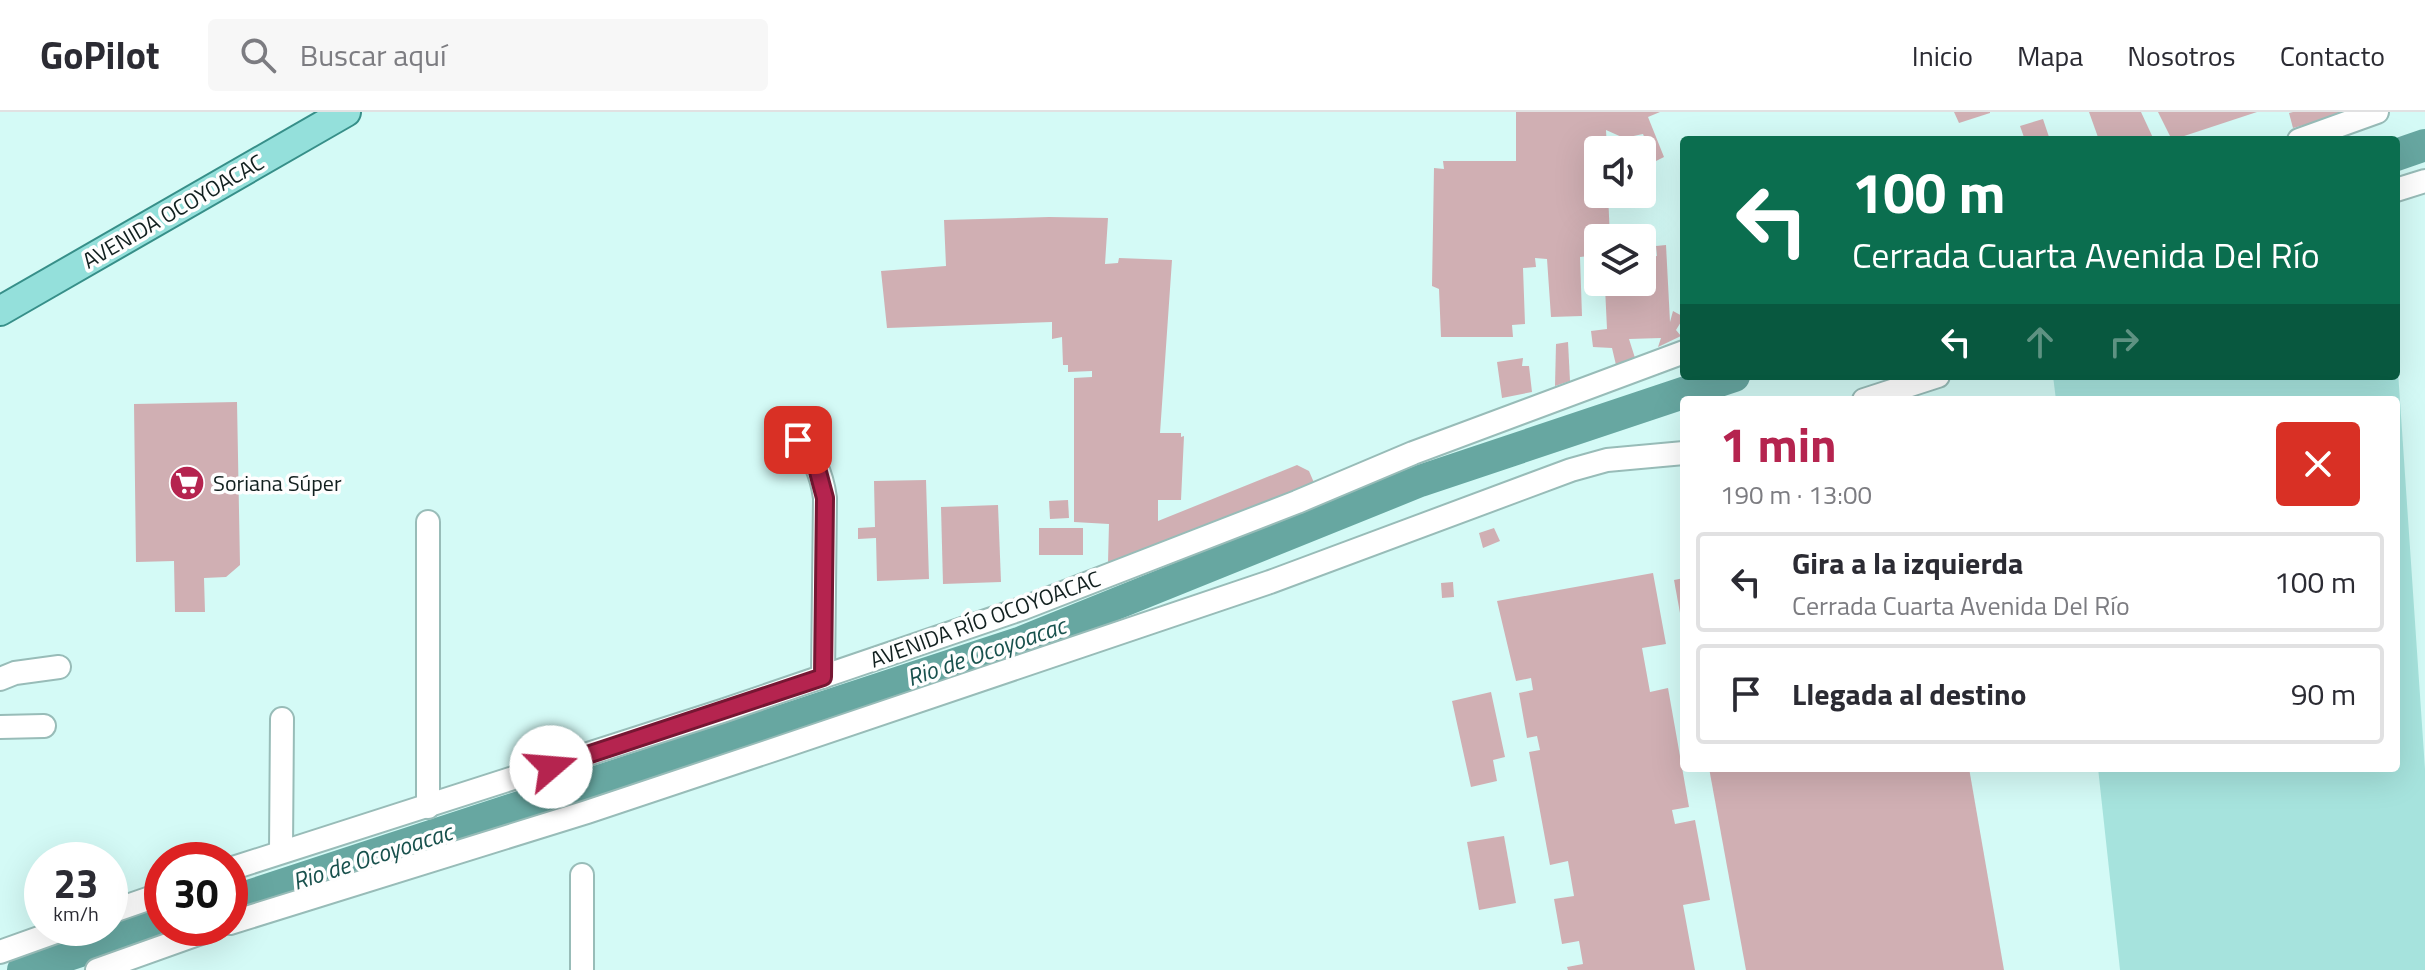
<!DOCTYPE html>
<html lang="es">
<meta charset="utf-8">
<style>
body{margin:0;font-family:"Titillium Web",sans-serif;background:#f7f7f7;color:#2b2b33;height:100vh;display:flex;flex-direction:column;font-size:30px;white-space:nowrap}
*{box-sizing:border-box;margin:0}
p{font-size:26px;color:#7c7c81}
.icon{flex:none;width:44px;height:44px;fill:none;stroke:currentColor;stroke-width:2;stroke-linecap:round;stroke-linejoin:round}
.map{position:relative;flex:1;overflow:hidden}
.sheet{position:absolute;left:1680px;top:284px;width:720px;height:376px;display:flex;flex-direction:column;background:#fff;border-radius:8px;box-shadow:0 8px 32px #0002}
.sheet>*{flex:none}
.banner{position:absolute;left:1680px;top:24px;width:720px;height:244px;border-radius:8px;box-shadow:0 8px 32px #0002;background:#0b6e4f;color:#fff;overflow:hidden}
.buttons{position:absolute;left:1584px;top:24px;display:grid;gap:16px}
.buttons a{display:grid;place-items:center;width:72px;height:72px;border-radius:8px;background:#fff;box-shadow:0 8px 32px #0002;font-size:40px}
.speed{position:absolute;left:24px;top:730px;display:flex;gap:16px;font-size:40px;font-weight:700;text-align:center}
.speed>*{display:grid;place-content:center;width:104px;height:104px;border-radius:50%;background:#fff;box-shadow:0 8px 32px #0002;line-height:1}
.speed small{font-size:20px;font-weight:400}
.speed .limit{border:12px solid #d22;background:#fff;color:#111}
.pin{position:absolute;display:grid;place-items:center;width:68px;height:68px;color:#fff;margin:-34px;border-radius:16px;box-shadow:0 4px 12px #0006}
.me{position:absolute;width:88px;margin:-44px;rotate:72deg;stroke-linejoin:round;filter:drop-shadow(0 0 6px #0008)}
.turn{display:flex;align-items:center;gap:28px;height:168px;padding:0 40px;font-size:36px}
.turn .icon{width:104px;height:104px;stroke-width:2.5}
.turn b{display:block;font-size:56px;line-height:68px}
.lanes{display:flex;align-items:center;height:76px;padding:0 40px;background:#0003;justify-content:center;gap:40px;direction:ltr}
.lanes .off{opacity:.35}
.round{display:grid;place-items:center;flex:none;width:84px;height:84px;border-radius:8px;background:#f7f7f7}
.summary{display:flex;align-items:center;justify-content:space-between;height:136px;padding:0 40px}
h1{font-size:48px;font-weight:700;line-height:60px;color:#b5244f}
ul{padding:0;list-style:none}
li{display:flex;align-items:center;gap:24px;height:100px;margin:0 16px 12px;padding:0 24px;border:4px solid #e1e1e2;border-radius:8px}
li div{flex:1}
li b{display:block;font-size:30px}
li em{font-style:normal}
header{display:flex;align-items:center;gap:48px;box-sizing:border-box;height:112px;padding:0 40px;background:#fff;border-bottom:2px solid #e1e1e2}
header strong{font-size:38px}
nav{display:flex;gap:44px;margin-inline-start:auto;font-size:28px}
.search{width:560px;height:72px;background:#f7f7f7;display:flex;align-items:center;gap:20px;box-sizing:border-box;padding:0 28px;border-radius:8px;color:#7c7c81;font-size:30px}
.map>svg:first-child{display:block}
</style>
<header>
<strong>GoPilot</strong>
<div class="search"><svg class="icon" aria-label="search" viewBox="0 0 24 24"><circle cx="10" cy="10" r="6"/><path d="M15 15l6 6"/></svg>Buscar aquí</div>
<nav><a>Inicio</a><a>Mapa</a><a>Nosotros</a><a>Contacto</a></nav>
</header>
<div class="map">
<svg width="2425" height="858" viewBox="0 0 2425 858">
<rect width="100%" height="100%" fill="#d4faf6"/>
<polygon fill="#a6e3dd" points="2396,230 2425,657 2425,858 2120,858 2098,656 2396,656 2396,288 2056,288 2053,264 2396,264"/>
<g fill="none" stroke-linecap="round" stroke-linejoin="round">
<g stroke="#67a7a1" stroke-width="32">
<polyline points="2396,43 2425,33"/>
<polyline points="230,790 1019,531 1420,369 1734,264"/>
<polyline points="23,858 162,812"/>
</g>
</g>
<g fill="#d0afb3">
<polygon points="1516,0 1660,0 1648,5 1664,45 1654,50 1643,22 1624,26 1606,18 1607,38 1598,38 1598,82 1608,82 1610,126 1598,126 1598,143 1580,145 1582,204 1551,205 1547,147 1535,146 1536,155 1523,156 1525,212 1512,213 1513,225 1441,225 1439,177 1432,174 1434,56 1444,57 1443,49 1516,49"/>
<polygon points="1954,0 1990,0 1990,1 1959,11"/>
<polygon points="2089,0 2141,0 2154,28 2099,28"/>
<polygon points="2158,0 2257,0 2172,28"/>
<polygon points="2293,0 2340,0 2341,3 2293,16 2289,1"/>
<polygon points="2043,7 2050,28 2025,28 2020,14"/>
<polygon points="1049,105 1108,106 1105,152 1118,151 1119,146 1172,148 1160,321 1181,321 1181,325 1184,324 1181,388 1158,388 1158,409 1297,353 1309,359 1315,373 1125,452 1108,450 1109,412 1074,410 1074,266 1092,265 1092,259 1068,260 1068,253 1063,253 1062,225 1052,227 1052,210 887,216 881,159 946,154 944,108"/>
<polygon points="1666,133 1670,210 1673,199 1684,205 1676,218 1681,224 1658,235 1661,226 1629,227 1635,246 1616,253 1612,236 1593,235 1591,219 1607,217 1605,175 1616,175 1616,170 1642,170 1642,145 1657,144 1656,134"/>
<polygon points="1568,230 1570,269 1555,274 1556,232"/>
<polygon points="1523,246 1522,254 1529,254 1532,280 1502,286 1497,250"/>
<polygon points="237,290 240,453 226,465 204,466 205,500 175,500 174,449 136,450 134,292"/>
<polygon points="926,368 929,467 877,469 876,426 858,427 858,416 875,415 874,369"/>
<polygon points="1068,388 1069,406 1050,407 1049,389"/>
<polygon points="998,393 1001,470 943,472 941,395"/>
<rect x="1039" y="416" width="44" height="27"/>
<polygon points="1494,416 1500,429 1483,436 1479,421"/>
<polygon points="1653,461 1666,532 1642,536 1650,580 1668,576 1689,695 1672,698 1675,712 1695,708 1710,788 1683,793 1695,858 1568,858 1567,855 1583,852 1579,829 1562,832 1554,787 1574,784 1568,749 1550,753 1529,640 1540,638 1537,624 1527,626 1519,581 1533,578 1531,566 1516,569 1497,489"/>
<polygon points="1684,466 1684,512 1682,512 1674,468"/>
<polygon points="1453,470 1454,485 1442,486 1441,471"/>
<polygon points="1491,580 1505,645 1493,648 1497,669 1471,675 1452,589"/>
<polygon points="1709,656 1969,656 2004,858 1746,858"/>
<polygon points="1504,724 1516,791 1479,798 1467,730"/>
</g>
<g fill="none" stroke-linecap="round" stroke-linejoin="round">
<defs>
<g id="minor">
<polyline points="2299,28 2377,0"/>
<polyline points="2396,78 2425,69"/>
<polyline points="1864,288 1938,264"/>
<path d="M 798,328 C 814,343 822,364 825,386 L 823,565"/>
<polyline points="428,410 428,695"/>
<polyline points="0,567 15,561 59,555"/>
<polyline points="0,615 44,614"/>
<polyline points="281,739 282,607"/>
<polyline points="230,757 722,599 1024,496 1297,390 1413,341 1684,240"/>
<polyline points="110,800 162,782"/>
<polyline points="230,811 587,700 767,640 1270,470 1571,358 1607,348 1684,341"/>
<polyline points="0,840 67,816"/>
<polyline points="97,858 215,816"/>
<polyline points="582,858 582,763"/>
</g>
<polyline id="major" points="0,199 346,0"/>
</defs>
<use href="#minor" stroke="#98bcb8" stroke-width="26"/>
<use href="#major" stroke="#378f89" stroke-width="32"/>
<use href="#minor" stroke="#fff" stroke-width="22"/>
<use href="#major" stroke="#94e0db" stroke-width="28"/>
</g>
<g fill="none" stroke-linecap="round" stroke-linejoin="round">
<defs>
<polyline id="route" points="551,655 823,565 825,386 817,356 798,328"/>
</defs>
<use href="#route" stroke="#761733" stroke-width="20"/>
<use href="#route" stroke="#b5244f" stroke-width="14"/>
</g>
<defs>
<symbol id="supermarket-disc" viewBox="-11 -11 22 22"><circle r="9.5" fill="#b5244f" stroke="#fefefe"/><path d="M-6-5.5h2.5l.6 2H6L4.5 2H-2.5L-4.4-4H-6ZM-1.5 3.2a1.3 1.3 0 1 0 .1 0ZM3 3.2a1.3 1.3 0 1 0 .1 0Z" fill="#fff"/></symbol>
</defs>
<g fill-rule="evenodd">
<use href="#supermarket-disc" x="167" y="351" width="40" height="40"/>
</g>
<g text-anchor="middle" dominant-baseline="central" stroke-width="7" stroke-linejoin="round" paint-order="stroke">
<g font-size="22" fill="#111f1e" stroke="#fefefe">
<text transform="translate(173 99) rotate(-30)">AVENIDA OCOYOACAC</text>
<text transform="translate(985 507) rotate(-20)">AVENIDA RÍO OCOYOACAC</text>
</g>
<g font-size="22" fill="#111f1e" stroke="#fefefe" text-anchor="start">
<text x="213" y="371">Soriana Súper</text>
</g>
<g font-size="24" font-style="italic" fill="#18514d" stroke="#fefefe">
<text transform="translate(986 539) rotate(-19)">Rio de Ocoyoacac</text>
<text transform="translate(372 744) rotate(-18)">Rio de Ocoyoacac</text>
</g>
</g>
</svg>
<div class="buttons">
<a><svg class="icon" aria-label="sound" viewBox="0 0 24 24"><path d="M4 9h4l5-4v14l-5-4H4zM17 9q2 3 0 6"/></svg></a>
<a><svg class="icon" aria-label="layers" viewBox="0 0 24 24"><path d="M12 4l9 5-9 5-9-5zM3 14l9 5 9-5"/></svg></a>
</div>
<div class="speed"><div>23<small>km/h</small></div><div class="limit">30</div></div>
<div class="pin" style="left:798px;top:328px;background:#d93025"><svg class="icon" aria-label="arrive" viewBox="0 0 24 24"><path d="M6 21V4h12l-3 4 3 4H6"/></svg></div>
<svg class="me" style="left:551px;top:655px" viewBox="-20 -20 40 40"><circle r="19" fill="#fff"/><path d="M0-13L10 11 0 6-10 11z" fill="#b5244f"/></svg>
<div class="banner">
<div class="turn"><svg class="icon" aria-label="left" viewBox="0 0 24 24"><path d="M17 20v-9H6M10 6l-5 5 5 5"/></svg><div><b>100 m</b>Cerrada Cuarta Avenida Del Río</div></div>
<div class="lanes"><svg class="icon" aria-label="left" viewBox="0 0 24 24"><path d="M17 20v-9H6M10 6l-5 5 5 5"/></svg><svg class="icon off" aria-label="ahead" viewBox="0 0 24 24"><path d="M12 20V5M6 11l6-6 6 6"/></svg><svg class="icon off" aria-label="right" viewBox="0 0 24 24"><path d="M7 20v-9h11M14 6l5 5-5 5"/></svg></div>
</div>
<section class="sheet">
<div class="summary"><div><h1>1 min</h1><p>190 m · 13:00</p></div><a class="round" style="background:#d93025;color:#fff"><svg class="icon" aria-label="close" viewBox="0 0 24 24"><path d="M6 6l12 12M18 6L6 18"/></svg></a></div>
<ul>
<li><svg class="icon" aria-label="left" viewBox="0 0 24 24"><path d="M17 20v-9H6M10 6l-5 5 5 5"/></svg><div><b>Gira a la izquierda</b><p>Cerrada Cuarta Avenida Del Río</p></div><em>100 m</em></li>
<li><svg class="icon" aria-label="arrive" viewBox="0 0 24 24"><path d="M6 21V4h12l-3 4 3 4H6"/></svg><div><b>Llegada al destino</b></div><em>90 m</em></li>
</ul>
</section>
</div>
